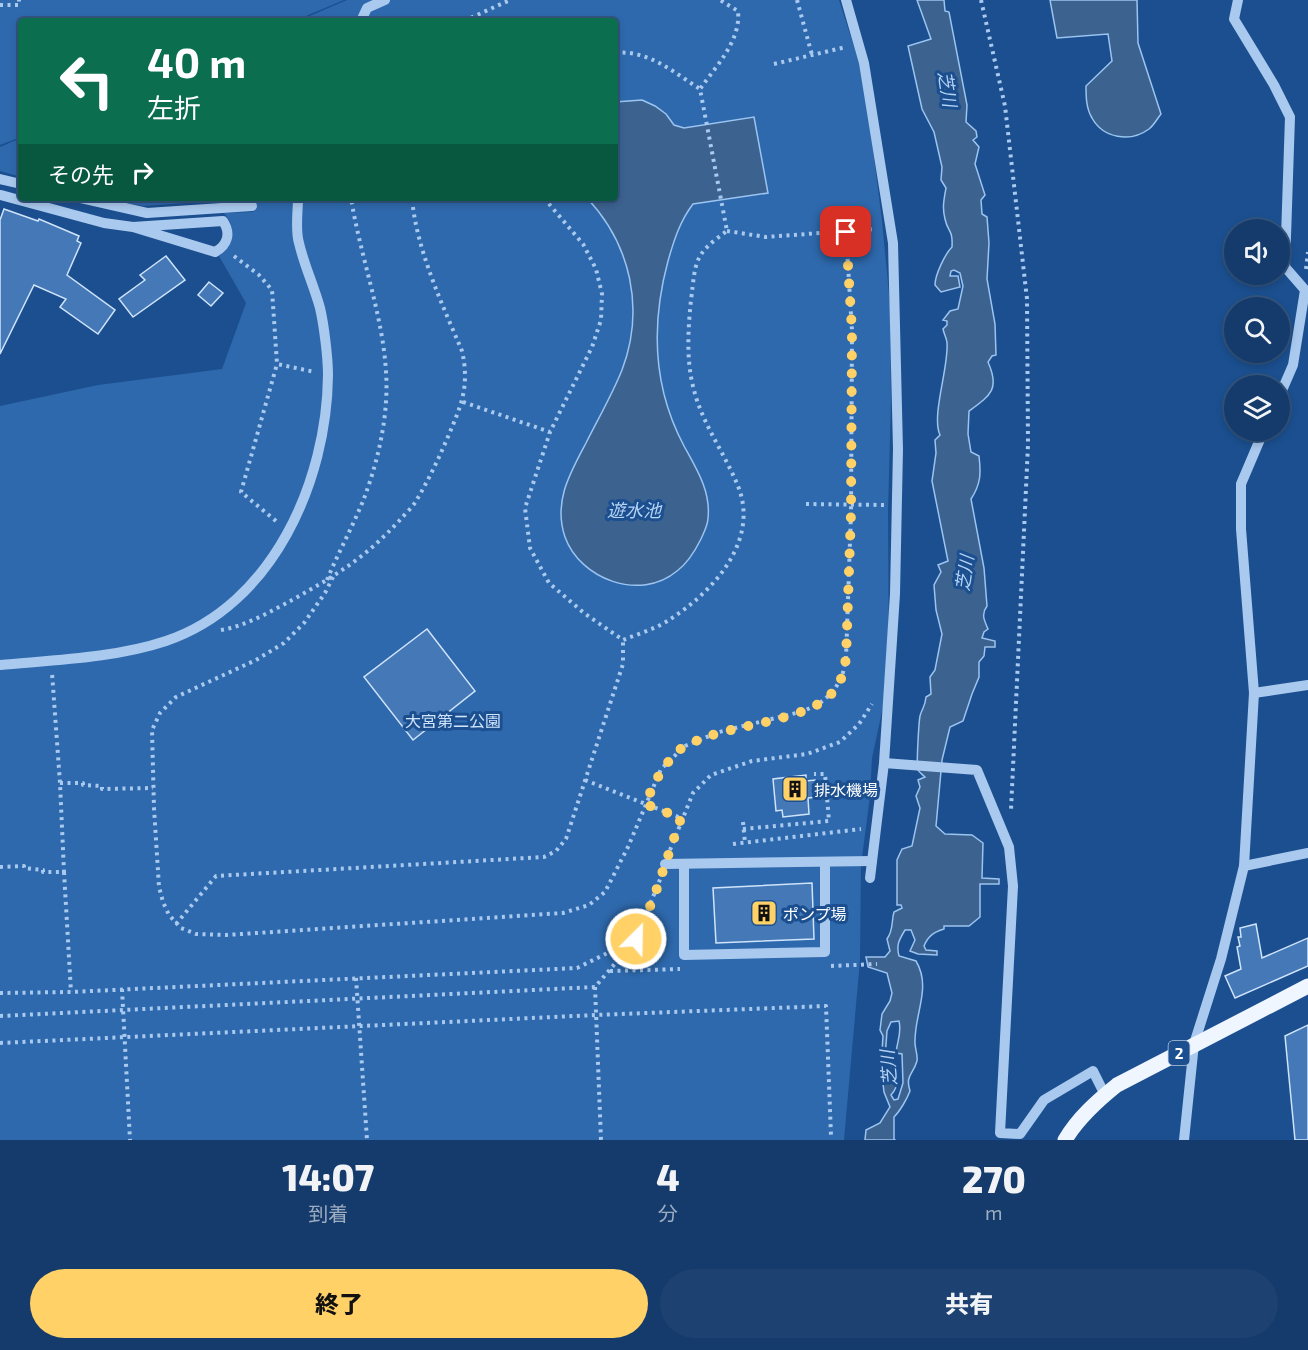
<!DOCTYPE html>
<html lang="ja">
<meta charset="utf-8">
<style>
body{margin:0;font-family:"Exo 2","Noto Sans JP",sans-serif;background:#1d4271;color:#f1f3f6;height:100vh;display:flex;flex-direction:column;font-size:22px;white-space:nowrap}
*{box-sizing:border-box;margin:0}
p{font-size:20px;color:#9dadc1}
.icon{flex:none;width:33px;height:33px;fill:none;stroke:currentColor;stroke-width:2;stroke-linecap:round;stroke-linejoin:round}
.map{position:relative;height:1140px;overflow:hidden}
.sheet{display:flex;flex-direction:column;background:#143b6b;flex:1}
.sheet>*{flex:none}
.hud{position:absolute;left:18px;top:18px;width:600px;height:183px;border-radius:6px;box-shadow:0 3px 9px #0003,0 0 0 2px #33557e;background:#0b6e4f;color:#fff;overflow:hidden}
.fabs{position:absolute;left:1224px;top:219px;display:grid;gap:12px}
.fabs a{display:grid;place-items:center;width:66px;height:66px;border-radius:50%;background:#143b6b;box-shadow:0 3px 9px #0003,0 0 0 2px #33557e;font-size:30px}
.pin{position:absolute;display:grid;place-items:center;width:51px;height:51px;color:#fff;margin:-26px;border-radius:12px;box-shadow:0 3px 9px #0006}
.me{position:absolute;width:66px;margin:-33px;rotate:23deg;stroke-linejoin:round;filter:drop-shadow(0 0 4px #0008)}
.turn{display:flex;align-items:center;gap:21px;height:126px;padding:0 30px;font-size:27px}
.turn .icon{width:78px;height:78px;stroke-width:2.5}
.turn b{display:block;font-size:42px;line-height:51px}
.then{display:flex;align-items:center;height:57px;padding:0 30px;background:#0003;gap:12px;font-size:22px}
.eta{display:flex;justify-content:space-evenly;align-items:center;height:102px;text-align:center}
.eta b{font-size:36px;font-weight:800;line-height:42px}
.primary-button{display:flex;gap:12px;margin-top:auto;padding:12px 30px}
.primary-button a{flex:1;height:69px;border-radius:36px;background:#ffd166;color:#111;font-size:24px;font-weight:800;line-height:69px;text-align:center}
.primary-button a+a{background:#1d4271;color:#f1f3f6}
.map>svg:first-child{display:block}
</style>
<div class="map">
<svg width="1308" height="1140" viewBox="0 0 1308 1140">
<rect width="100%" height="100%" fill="#1b4f8f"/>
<g fill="#2e69ad">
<polygon points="0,0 344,0 294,21 21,21 21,137 0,145"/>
<path d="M 347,0 L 839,0 L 864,78 L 882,221 L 890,304 L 891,402 L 888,511 L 889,679 L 872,758 L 870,796 L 861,865 L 860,960 L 844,1140 L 0,1140 L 0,406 L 98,385 L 222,369 L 246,303 L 219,256 C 234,243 237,229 224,213 L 253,212 L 252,198 L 144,206 L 95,198 L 615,198 L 615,21 L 298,21 Z"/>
<polygon points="21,138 21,177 0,171 0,147"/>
</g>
<g fill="#3c6290" stroke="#9cc4f0" stroke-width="1.5" fill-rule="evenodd">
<path d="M 917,0 L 944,0 L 945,11 L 949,12 L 967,105 L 966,122 L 976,131 L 977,137 L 973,140 L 979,147 L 975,164 L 985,195 L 981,200 L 982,214 L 987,217 L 989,243 L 987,279 L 995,324 L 996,355 L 992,356 L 988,362 C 1000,389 991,395 969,411 L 968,434 L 971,452 L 979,456 C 981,473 981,484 971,499 L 984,568 L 987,606 C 981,614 984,620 988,629 L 984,632 L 982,638 L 995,641 L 995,647 L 985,647 L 984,656 L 979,662 L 979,677 L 972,694 L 963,721 L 950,727 L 942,760 L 936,826 L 945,834 L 972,835 L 983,843 L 982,878 L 999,879 L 999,884 L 980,884 L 980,917 L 969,926 L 944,926 L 944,929 C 934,932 928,936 924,946 L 926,950 L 937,951 L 937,955 L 918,954 L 910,951 L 915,940 L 911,930 L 905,930 C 899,940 896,945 899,956 L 916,961 C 932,988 914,1014 915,1043 C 915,1049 918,1055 917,1061 C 913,1075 905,1075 910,1091 C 907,1099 900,1111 894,1117 L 894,1139 L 895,1140 L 865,1140 L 866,1130 L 880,1123 L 890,1107 L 884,1092 L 881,1067 L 883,1036 L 880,1030 L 882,1014 L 890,1001 L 892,993 L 887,973 L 868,967 L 866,957 L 885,957 L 890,951 L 887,939 C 894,929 891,922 894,912 L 902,908 L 901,905 L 897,905 L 897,860 L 902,849 L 912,846 L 920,808 L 916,796 L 920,787 L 918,780 L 925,777 C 922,774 919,772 918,770 C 916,767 919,721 920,716 C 922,708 925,708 926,697 L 931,694 L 930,677 L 935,670 L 942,634 L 936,610 L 934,585 L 941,572 L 938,565 L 948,561 L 932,481 L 936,453 L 935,440 L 940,435 C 931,416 949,367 947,343 C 947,339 944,334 943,329 L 947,325 L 947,321 L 943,320 L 950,311 L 958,309 L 963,286 L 960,273 L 954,270 L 951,271 L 950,276 L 958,276 L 960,287 L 941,292 L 935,285 C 935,275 945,254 952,247 C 953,229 948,233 945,219 C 942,208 944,199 946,188 L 941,180 L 942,167 L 934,132 L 922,109 L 908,46 L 931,39 ZM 899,1021 C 902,1034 897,1041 896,1053 L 902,1054 L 903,1083 L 898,1099 L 894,1100 L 891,1095 C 903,1081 896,1070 885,1058 L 887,1031 L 891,1022 Z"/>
<path d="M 1050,0 L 1137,0 L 1138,43 L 1161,114 C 1157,119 1154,125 1149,129 C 1130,143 1103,138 1092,118 C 1086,108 1086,96 1086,86 L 1112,61 L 1108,34 L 1057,38 Z"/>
<path d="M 642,100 L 655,106 L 666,114 L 674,125 L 684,128 L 754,117 L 768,193 L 693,204 C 680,221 674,240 668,261 C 651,324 653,388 684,446 C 696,468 711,491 708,518 C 708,525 704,532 701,539 C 695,551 688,563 677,571 C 640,602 580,579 565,537 C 553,502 570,473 586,443 C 598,419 612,395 622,370 C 645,309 631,245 587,198 L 615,198 L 615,102 Z"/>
</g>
<g fill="#4478b7" stroke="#cfe3fa" stroke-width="1.5">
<polygon points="4,209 38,221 39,219 79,236 77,241 81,243 67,275 115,310 98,334 60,307 66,299 34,285 0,354 0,220"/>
<polygon points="166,256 185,280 133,317 119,299 145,280 140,275"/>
<polygon points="209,282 223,293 211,306 198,295"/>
<polygon points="427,629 475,691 413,740 364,677"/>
<polygon points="806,775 806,781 815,780 817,797 808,798 809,814 783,817 782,810 776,811 773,779"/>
<polygon points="812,883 814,939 716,943 713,888"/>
<polygon points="1256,924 1262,958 1308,938 1308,966 1235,998 1225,976 1241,969 1237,947 1240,946 1238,937 1241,937 1240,928"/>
<polygon points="1308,1025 1308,1140 1295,1140 1285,1036"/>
</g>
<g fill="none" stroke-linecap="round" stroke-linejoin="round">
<g stroke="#a9c9ee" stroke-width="4" stroke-dasharray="3 4.5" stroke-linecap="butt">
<polyline points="797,0 812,55"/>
<polyline points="981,0 1005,106 1027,299 1028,445 1011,810"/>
<polyline points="0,5 19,5 19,0"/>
<polyline points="464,21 510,0"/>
<path d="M 615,53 C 647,49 675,73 700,89"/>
<polyline points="774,64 846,47"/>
<path d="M 544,198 L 583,244 L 596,269 L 602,294 L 601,320 L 592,347 L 550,432 L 525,508 L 530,548 L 549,583 L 584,613 L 623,640 C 638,634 655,629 669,620 C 713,592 760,541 738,486 C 725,454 702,423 694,390 C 686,362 688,329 691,300 C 696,261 693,255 727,231 L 700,89 C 716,66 741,41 738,11 L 720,0"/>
<polyline points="727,231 766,237 875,229"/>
<polyline points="234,256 259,275 272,290 277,364 315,372"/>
<polyline points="1306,269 1308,252"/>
<polyline points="463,402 550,432"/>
<polyline points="806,504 884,505"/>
<polyline points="276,521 241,492 277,364"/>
<polyline points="333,577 325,593 304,623 284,643 256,660 176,697 160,713 152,730 154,808 159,887 163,902 169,915 181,928 196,934 226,935 563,913 589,905 605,892 628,847 661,769 685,746 719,732 804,711 820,703 833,692 842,677 846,658 851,513 852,331 846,232"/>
<path d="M 327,580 C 338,553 352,528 363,501 C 378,462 389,415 386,372 C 383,316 360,255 351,198"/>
<path d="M 221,630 C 245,626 270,612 292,600 C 335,576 365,558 399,521 C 404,515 412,508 416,501 C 428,481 438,460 447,439 C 461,406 470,387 462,351 C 442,304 416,248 412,198"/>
<polyline points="585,780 681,818"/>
<polyline points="60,783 83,783 83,785 102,786 102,789 153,788"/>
<polyline points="743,822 745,843"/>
<polyline points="743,829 829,821 825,774 814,774"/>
<polyline points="733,844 861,829"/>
<polyline points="670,850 693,793 711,775 752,761 807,754 840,742 859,724 872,704"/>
<polyline points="0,867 24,866 24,868 43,870 43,872 64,872 60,783 52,673"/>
<polyline points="64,872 71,992"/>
<polyline points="176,924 216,876 544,857 556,851 566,839 623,664 623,640"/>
<polyline points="831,966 877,964"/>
<polyline points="610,971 680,969"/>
<polyline points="356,978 367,1140"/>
<polyline points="595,987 601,1140"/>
<polyline points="122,989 130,1140"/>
<polyline points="0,993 71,992 577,968 634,940"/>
<polyline points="0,1016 595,987 636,939 661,877"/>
<polyline points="0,1043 596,1015 826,1006 831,1136"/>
</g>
<g stroke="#a9c9ee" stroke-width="10">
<polyline points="846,0 864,63 893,243 898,449 895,594 884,763 870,878"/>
<polyline points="1238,0 1234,19 1274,85 1290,117 1285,267 1305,290 1293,365 1280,395"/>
<polyline points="361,21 367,8 385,0"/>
<polyline points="0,179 21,184"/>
<path d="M 1,195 L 104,223 L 133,227 L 223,221 C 231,233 228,245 215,252 L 133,227"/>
<polyline points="81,198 147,213 252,206"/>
<path d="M 0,665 C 54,660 115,658 166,641 C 273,605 327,481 328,375 C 328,358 324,325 320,308 C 314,286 304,265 299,243 C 295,230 298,212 298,198"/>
<polyline points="1254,693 1308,685"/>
<polyline points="884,763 977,770 1009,847 1013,886 1000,1133 1020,1134 1044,1100 1093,1071 1105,1095"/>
<polyline points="665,864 872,861"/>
<polyline points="684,864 684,955 825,952 825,862"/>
<polyline points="1244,866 1308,853"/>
<polyline points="1184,1140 1194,1044 1221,959 1244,866 1254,693 1241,529 1241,484 1264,430"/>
</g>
<path stroke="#f0f6ff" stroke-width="15" d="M 1065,1140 C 1078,1118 1097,1101 1117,1085 L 1308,986"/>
</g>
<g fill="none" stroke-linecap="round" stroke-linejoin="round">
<path stroke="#ffd166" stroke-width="10" stroke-dasharray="0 18" d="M 636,939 L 654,897 L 681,818 L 645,804 C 656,780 662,765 683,747 C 689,743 697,741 704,738 C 740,724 810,720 833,692 C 842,682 844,670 846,658 L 851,513 L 852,331 L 846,232"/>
</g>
<defs>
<symbol id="building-square" viewBox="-11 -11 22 22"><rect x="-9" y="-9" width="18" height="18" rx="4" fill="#ffd166" stroke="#1b4f8f"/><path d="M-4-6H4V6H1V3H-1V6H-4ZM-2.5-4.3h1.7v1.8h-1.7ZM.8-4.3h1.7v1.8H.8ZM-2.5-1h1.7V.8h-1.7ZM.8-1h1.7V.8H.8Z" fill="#111"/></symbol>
</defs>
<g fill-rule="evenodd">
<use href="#building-square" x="780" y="774" width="30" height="30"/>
<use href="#building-square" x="749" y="898" width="30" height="30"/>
</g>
<g text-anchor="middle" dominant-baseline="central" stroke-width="6" stroke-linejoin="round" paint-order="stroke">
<rect fill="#1b4f8f" stroke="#bbcadd" stroke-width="1.5" x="1168.5" y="1041" width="21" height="24" rx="4.5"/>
<g font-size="15" font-weight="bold" fill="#fff">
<text x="1179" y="1053">2</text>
</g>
<g font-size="16" fill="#cfe3fa" stroke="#1b4f8f">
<text x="453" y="720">大宮第二公園</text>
</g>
<g font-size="16" fill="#fff" stroke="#1b4f8f" text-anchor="start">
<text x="814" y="789">排水機場</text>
<text x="783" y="913">ポンプ場</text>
</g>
<g font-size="18" font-style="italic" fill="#b5d3f5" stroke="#1b4f8f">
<text transform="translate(948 89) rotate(81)">芝川</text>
<text x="634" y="510">遊水池</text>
<text transform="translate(964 573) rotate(-82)">芝川</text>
<text transform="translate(888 1068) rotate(-95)">芝川</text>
</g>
</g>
</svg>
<div class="fabs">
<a><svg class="icon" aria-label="sound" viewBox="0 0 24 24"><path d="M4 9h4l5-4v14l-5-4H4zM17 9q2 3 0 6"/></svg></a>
<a><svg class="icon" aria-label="search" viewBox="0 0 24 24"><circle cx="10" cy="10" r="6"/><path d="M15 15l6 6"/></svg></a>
<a><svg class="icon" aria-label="layers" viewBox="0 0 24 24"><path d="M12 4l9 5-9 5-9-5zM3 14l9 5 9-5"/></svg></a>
</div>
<div class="pin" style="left:846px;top:232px;background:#d93025"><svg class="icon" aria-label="arrive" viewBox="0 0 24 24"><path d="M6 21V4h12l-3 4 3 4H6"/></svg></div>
<svg class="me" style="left:636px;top:939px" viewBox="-20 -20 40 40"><circle r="17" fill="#ffd166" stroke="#fff" stroke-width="3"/><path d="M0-11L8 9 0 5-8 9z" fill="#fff"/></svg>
<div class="hud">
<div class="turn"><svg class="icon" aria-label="left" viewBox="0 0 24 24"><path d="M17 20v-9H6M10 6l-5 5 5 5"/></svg><div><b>40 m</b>左折</div></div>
<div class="then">その先<svg class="icon" aria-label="right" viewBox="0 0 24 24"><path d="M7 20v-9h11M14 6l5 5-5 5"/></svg></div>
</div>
</div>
<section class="sheet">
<div class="eta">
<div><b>14:07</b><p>到着</p></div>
<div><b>4</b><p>分</p></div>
<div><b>270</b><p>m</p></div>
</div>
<div class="primary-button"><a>終了</a><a>共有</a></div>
</section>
